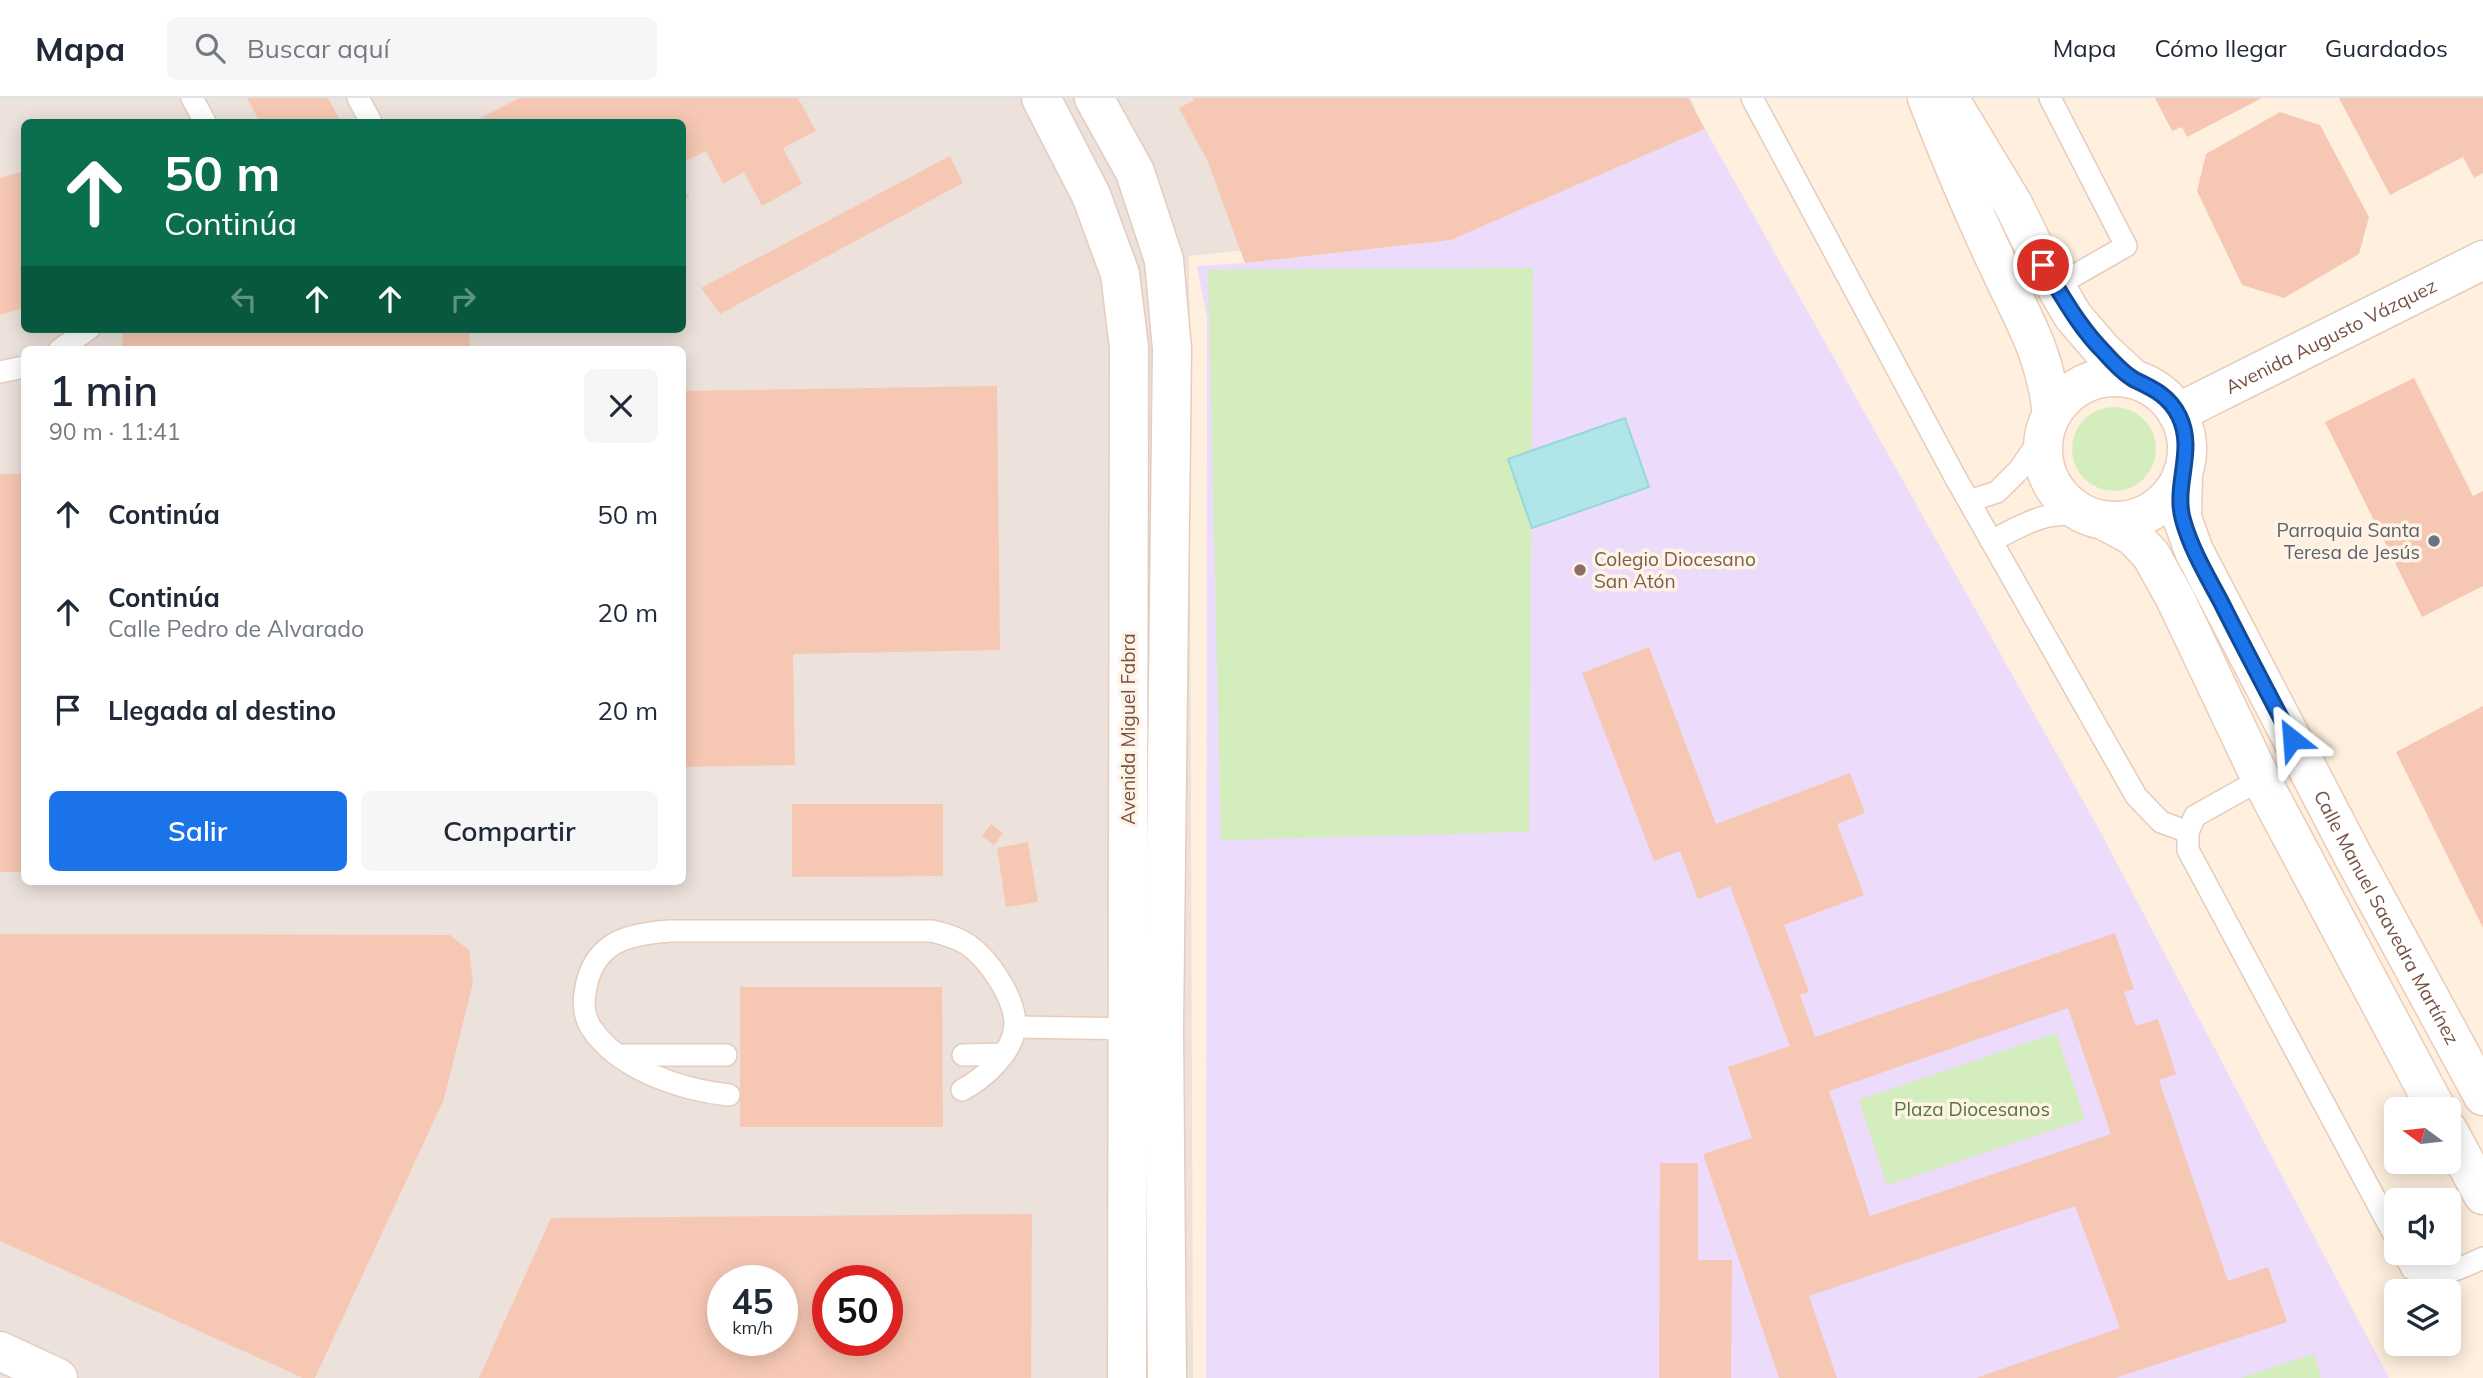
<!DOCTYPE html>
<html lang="es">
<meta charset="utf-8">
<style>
body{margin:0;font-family:Mulish,sans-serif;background:#f6f6f7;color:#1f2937;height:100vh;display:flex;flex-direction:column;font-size:26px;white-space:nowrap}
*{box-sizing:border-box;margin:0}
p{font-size:23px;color:#747a83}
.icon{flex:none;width:38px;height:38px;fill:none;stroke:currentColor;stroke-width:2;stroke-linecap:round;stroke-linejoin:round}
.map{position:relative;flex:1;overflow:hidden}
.side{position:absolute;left:21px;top:248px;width:665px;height:539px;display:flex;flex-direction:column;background:#fff;border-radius:10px;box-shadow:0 4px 18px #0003}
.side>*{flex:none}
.banner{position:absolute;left:21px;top:21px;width:665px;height:214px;border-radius:10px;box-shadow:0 4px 18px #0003;background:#0b6e4f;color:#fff;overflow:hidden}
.needle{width:46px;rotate:285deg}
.fabs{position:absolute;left:2384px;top:999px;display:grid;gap:14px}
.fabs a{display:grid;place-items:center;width:77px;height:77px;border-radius:10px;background:#fff;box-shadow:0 4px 18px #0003;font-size:35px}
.speed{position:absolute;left:707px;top:1167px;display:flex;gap:14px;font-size:35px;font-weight:700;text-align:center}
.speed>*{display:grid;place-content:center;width:91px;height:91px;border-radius:50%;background:#fff;box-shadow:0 4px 18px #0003;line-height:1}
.speed small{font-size:18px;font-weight:400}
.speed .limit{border:10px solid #d22;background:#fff;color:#111}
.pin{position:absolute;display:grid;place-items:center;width:60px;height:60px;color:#fff;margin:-30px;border:4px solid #fff;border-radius:50%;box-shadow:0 2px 7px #0007}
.me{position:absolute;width:77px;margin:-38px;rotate:332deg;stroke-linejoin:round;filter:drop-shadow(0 0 5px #0008)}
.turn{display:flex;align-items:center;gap:24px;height:147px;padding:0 28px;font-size:32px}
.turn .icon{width:91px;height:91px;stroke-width:2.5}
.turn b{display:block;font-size:49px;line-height:60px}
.lanes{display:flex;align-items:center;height:66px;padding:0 28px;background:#0003;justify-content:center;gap:35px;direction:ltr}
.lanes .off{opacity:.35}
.round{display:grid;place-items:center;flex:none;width:74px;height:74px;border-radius:10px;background:#f6f6f7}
.overview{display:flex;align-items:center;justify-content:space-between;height:119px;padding:0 28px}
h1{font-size:42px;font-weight:600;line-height:52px}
.primary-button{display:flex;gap:14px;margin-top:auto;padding:14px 28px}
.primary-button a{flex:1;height:80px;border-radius:10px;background:#1a73e8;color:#fff;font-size:28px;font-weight:600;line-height:80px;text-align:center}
.primary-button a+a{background:#f6f6f7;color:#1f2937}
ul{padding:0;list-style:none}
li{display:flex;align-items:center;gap:21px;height:98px;padding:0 28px}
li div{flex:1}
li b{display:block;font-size:26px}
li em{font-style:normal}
header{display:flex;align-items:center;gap:42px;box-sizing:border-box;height:98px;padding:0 35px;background:#fff;border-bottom:2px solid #e0e1e3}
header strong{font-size:33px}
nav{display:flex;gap:38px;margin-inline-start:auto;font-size:24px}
.search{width:490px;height:63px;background:#f6f6f7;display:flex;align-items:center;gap:18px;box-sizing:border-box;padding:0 24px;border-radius:10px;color:#747a83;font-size:26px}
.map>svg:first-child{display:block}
</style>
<header>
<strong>Mapa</strong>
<div class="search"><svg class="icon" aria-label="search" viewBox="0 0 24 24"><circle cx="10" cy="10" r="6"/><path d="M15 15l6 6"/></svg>Buscar aquí</div>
<nav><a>Mapa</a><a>Cómo llegar</a><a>Guardados</a></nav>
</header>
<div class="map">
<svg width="2483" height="1280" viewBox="0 0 2483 1280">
<rect width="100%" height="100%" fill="#feefde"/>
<path fill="#ece1db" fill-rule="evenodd" d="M 0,0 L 1690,0 L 1696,13 L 1441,131 L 1189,158 L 1193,1280 L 0,1280 ZM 24,24 L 682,24 L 682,231 L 24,231 ZM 24,252 L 682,252 L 682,784 L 24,784 ZM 723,1183 L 782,1183 L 782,1242 L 723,1242 ZM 828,1183 L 887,1183 L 887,1242 L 828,1242 Z"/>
<polygon fill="#ecdbfa" points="1705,31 2095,724 2389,1280 1206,1280 1207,220 1197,168 1245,165 1451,142"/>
<g fill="#d4edbc">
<polygon points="1533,170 1529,734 1221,742 1208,172"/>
<circle cx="2114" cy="351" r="42"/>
<polygon points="2056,935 2085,1021 1887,1087 1859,1002"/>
<polygon points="2314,1256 2321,1280 2240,1280"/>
</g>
<polygon fill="#b1e6e9" stroke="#96d7dc" stroke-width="2" points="1625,320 1649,389 1532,430 1508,361"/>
<g fill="#f6c8b3" fill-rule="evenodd">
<polygon points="247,0 328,0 340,22 336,24 260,24"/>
<polygon points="519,0 798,0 816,33 783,50 802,86 762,108 744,74 723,86 706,53 682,65 682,24 473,24"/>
<polygon points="1193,0 1688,0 1705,31 1451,142 1245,165 1208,64 1179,10 1194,2"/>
<polygon points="2155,0 2262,0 2187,39 2182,29 2172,33"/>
<polygon points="2339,0 2483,0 2483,75 2474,80 2463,59 2390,97"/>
<polygon points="2280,14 2320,27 2369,119 2359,156 2284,200 2242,187 2197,93 2206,56"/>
<polygon points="950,58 963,85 720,216 701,190"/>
<polygon points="24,73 24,210 0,217 0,80"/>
<polygon points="682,86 689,99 682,103"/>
<polygon points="123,231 469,231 470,252 122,252"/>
<polygon points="2414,280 2473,398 2483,393 2483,488 2422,519 2325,324"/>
<polygon points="997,288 1000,552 793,556 795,667 682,669 682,293"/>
<rect x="0" y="376" width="24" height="398"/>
<path d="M 1649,549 L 1716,726 L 1850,675 L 1865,715 L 1837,726 L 1864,797 L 1784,827 L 1809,894 L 1800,897 L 1815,939 L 2115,835 L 2134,891 L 2124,894 L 2136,928 L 2158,921 L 2176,976 L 2159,982 L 2228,1183 L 2268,1169 L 2287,1224 L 2115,1280 L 1976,1280 L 2120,1230 L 2075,1108 L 1809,1198 L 1837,1280 L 1779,1280 L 1703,1056 L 1752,1040 L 1728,969 L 1790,948 L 1730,788 L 1698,801 L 1680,753 L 1654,763 L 1582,575 ZM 2068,910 L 2111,1036 L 1870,1118 L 1829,993 Z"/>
<polygon points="2483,608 2483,830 2396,654"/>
<polygon points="792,706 943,706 943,778 792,779"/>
<polygon points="991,726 1003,735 994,747 982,738"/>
<polygon points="1028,744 1038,804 1006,809 997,750"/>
<polygon points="0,836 450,837 469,852 473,885 444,1001 315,1280 303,1280 0,1143"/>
<polygon points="740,889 942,889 943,1029 740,1029"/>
<polygon points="1660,1065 1698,1065 1698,1162 1732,1162 1731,1280 1659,1280"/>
<path d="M 1032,1116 L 1031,1280 L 479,1280 L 551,1120 ZM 723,1183 L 782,1183 L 782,1242 L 723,1242 ZM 828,1183 L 887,1183 L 887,1242 L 828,1242 Z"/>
</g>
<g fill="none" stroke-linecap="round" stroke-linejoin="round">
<defs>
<g id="service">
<polyline points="192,0 205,24"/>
<polyline points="358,0 371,24"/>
<polyline points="1752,0 1954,377 2136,698 2161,724 2188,734"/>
<polyline points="2050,0 2126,148 2056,188"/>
<polyline points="59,252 89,231"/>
<polyline points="0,274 24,269"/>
<polyline points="1969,403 1997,394 2019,372 2045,334"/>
<path d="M 1991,443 C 2029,424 2041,414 2085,416"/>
<polyline points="2261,681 2195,718 2188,734 2188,752 2396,1140"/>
<polyline points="1015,929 1137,931"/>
<polyline points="620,957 726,957"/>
<polyline points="963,957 1004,956"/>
<path d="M 729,997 C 682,992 620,972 592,931 C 585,921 583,907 585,895 C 592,845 625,836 670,833 L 932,833 C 944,836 956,839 967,846 C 989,861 1016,901 1015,928 C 1013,955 983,981 962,992"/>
<path d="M 2404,1155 L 2412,1171 C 2442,1181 2456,1172 2483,1160"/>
</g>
<g id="minor">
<polyline points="1041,0 1091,97 1120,176 1129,249 1127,1280"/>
<polyline points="1094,0 1135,74 1164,162 1172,251 1164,931 1167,1280"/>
<path id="s1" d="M 2177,315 L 2483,162"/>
<polyline points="0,1253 58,1280"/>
</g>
<g id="secondary">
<path d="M 1927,0 C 1949,57 1973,114 1999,169 C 2024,223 2045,254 2052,316"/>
<polyline points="1949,0 2013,106 2043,167 2073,218 2103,253 2133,281"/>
<circle cx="2115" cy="351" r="72"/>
<path id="s2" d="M 2183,374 L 2182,420 L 2194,453 L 2353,758 L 2483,998"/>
<polyline points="2103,422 2133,438 2151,457 2157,468 2175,500 2261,681 2437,1012"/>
<polyline points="2448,1032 2483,1097"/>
</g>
</defs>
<use href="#service" stroke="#e5ccbc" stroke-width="24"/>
<use href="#minor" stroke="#e5ccbc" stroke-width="41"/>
<use href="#secondary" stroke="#ebccb9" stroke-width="41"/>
<use href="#service" stroke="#fff" stroke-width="21"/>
<use href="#minor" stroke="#fff" stroke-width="38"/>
<use href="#secondary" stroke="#fff" stroke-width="38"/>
</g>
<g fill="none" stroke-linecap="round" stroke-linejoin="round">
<defs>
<path id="route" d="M 2043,167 C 2062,197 2078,228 2104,254 C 2112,263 2124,276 2135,282 C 2154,291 2169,298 2179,318 C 2196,352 2173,387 2183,422 C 2191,451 2207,478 2221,504 C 2244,550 2268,595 2292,641"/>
</defs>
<use href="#route" stroke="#114b97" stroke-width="18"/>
<use href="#route" stroke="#1a73e8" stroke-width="12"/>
</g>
<circle fill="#6b7280" stroke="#fff3e6" stroke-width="2.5" cx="2434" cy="443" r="7"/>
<circle fill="#8d6e63" stroke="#fff3e6" stroke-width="2.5" cx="1580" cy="472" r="7"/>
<g text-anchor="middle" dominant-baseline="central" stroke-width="7" stroke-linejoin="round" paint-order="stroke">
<g font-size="19" fill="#765244" stroke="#fff3e6">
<text stroke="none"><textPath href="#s1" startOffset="172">Avenida Augusto Vázquez</textPath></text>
<text transform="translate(1128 631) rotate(-90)">Avenida Miguel Fabra</text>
<text stroke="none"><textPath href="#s2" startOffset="495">Calle Manuel Saavedra Martínez</textPath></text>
</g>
<g font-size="19" fill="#5b616d" stroke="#fff3e6" text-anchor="end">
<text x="2420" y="432">Parroquia Santa<tspan x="2420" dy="22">Teresa de Jesús</tspan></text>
</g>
<g font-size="19" fill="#785e54" stroke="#fff3e6" text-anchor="start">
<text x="1594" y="461">Colegio Diocesano<tspan x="1594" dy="22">San Atón</tspan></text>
</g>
<g font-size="19" fill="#517839" stroke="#fff3e6">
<text x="1972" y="1011">Plaza Diocesanos</text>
</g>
</g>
</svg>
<div class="fabs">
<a><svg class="needle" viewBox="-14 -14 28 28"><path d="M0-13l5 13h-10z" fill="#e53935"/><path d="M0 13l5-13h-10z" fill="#747a83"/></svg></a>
<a><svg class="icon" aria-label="sound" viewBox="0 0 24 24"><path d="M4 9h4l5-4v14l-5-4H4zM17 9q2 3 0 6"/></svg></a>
<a><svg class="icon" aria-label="layers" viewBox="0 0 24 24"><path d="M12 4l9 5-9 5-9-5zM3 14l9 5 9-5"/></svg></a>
</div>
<div class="speed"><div>45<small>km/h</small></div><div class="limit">50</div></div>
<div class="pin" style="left:2043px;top:167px;background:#d93025"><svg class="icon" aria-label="arrive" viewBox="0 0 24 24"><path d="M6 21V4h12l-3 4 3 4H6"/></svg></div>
<svg class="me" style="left:2292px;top:641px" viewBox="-20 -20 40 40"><path d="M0-17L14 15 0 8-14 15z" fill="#1a73e8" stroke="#fff" stroke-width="4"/></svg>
<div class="banner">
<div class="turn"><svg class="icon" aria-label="ahead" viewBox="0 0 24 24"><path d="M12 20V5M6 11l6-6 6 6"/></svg><div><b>50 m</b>Continúa</div></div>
<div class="lanes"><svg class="icon off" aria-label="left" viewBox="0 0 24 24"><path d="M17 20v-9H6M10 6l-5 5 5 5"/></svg><svg class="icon" aria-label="ahead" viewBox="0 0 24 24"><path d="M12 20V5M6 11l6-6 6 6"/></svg><svg class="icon" aria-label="ahead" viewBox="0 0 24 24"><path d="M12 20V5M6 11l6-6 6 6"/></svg><svg class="icon off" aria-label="right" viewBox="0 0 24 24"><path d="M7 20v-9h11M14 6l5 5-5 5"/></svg></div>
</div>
<section class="side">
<div class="overview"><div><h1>1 min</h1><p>90 m · 11:41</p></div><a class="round"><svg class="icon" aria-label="close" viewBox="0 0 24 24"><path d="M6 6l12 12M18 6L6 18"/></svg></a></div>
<ul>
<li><svg class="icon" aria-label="ahead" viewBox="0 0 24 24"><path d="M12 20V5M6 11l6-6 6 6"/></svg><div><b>Continúa</b></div><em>50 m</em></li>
<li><svg class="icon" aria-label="ahead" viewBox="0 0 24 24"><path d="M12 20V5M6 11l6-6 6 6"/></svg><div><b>Continúa</b><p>Calle Pedro de Alvarado</p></div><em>20 m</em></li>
<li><svg class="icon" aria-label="arrive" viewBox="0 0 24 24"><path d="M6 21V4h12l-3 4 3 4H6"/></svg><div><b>Llegada al destino</b></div><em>20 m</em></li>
</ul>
<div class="primary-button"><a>Salir</a><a>Compartir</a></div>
</section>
</div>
